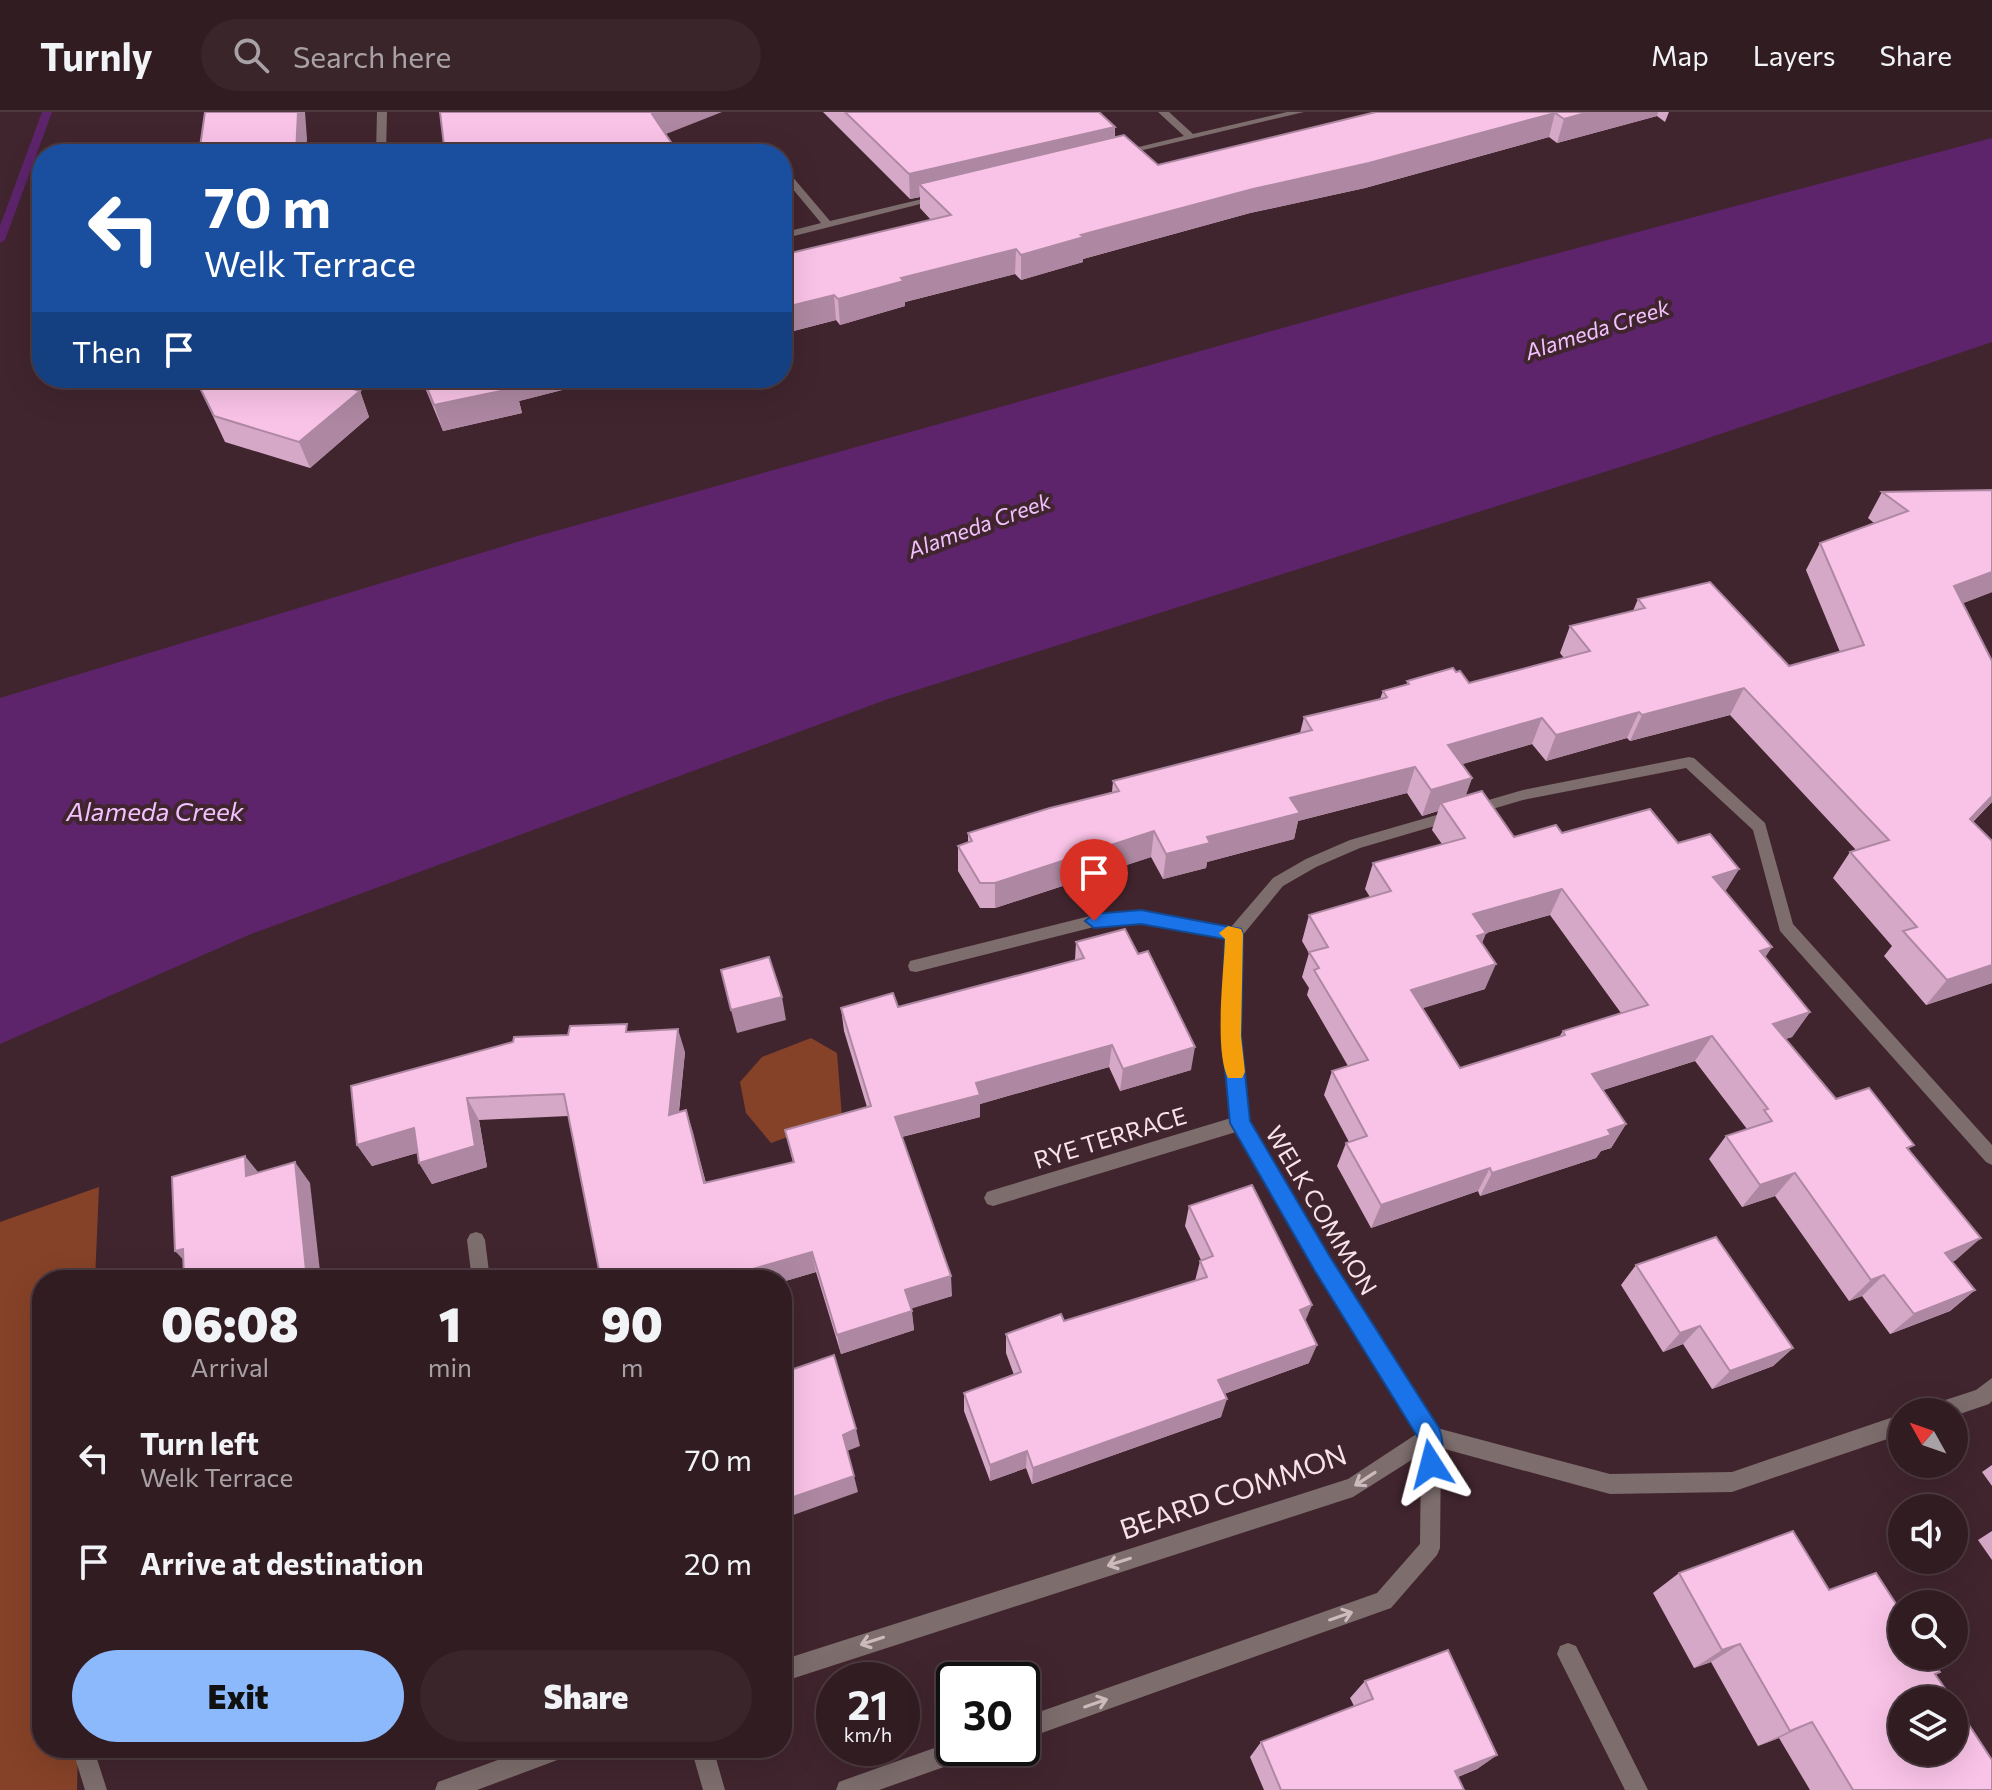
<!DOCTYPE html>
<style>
body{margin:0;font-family:Commissioner,sans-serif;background:#39252a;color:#f1f3f6;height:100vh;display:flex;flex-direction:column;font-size:30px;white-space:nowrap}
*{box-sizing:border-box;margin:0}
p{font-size:26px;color:#a8a1a5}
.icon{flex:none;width:44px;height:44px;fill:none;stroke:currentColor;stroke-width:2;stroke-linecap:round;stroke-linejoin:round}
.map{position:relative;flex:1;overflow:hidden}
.drawer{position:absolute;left:32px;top:1158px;width:760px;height:488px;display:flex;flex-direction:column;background:#311c22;border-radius:32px;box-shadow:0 8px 32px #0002,0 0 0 2px #4c3a40}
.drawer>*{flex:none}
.banner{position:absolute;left:32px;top:32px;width:760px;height:244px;border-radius:32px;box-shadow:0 8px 32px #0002,0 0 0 2px #4c3a40;background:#1a4fa0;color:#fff;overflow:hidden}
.needle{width:52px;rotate:310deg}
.fabs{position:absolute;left:1888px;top:1286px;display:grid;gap:16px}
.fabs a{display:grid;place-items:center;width:80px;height:80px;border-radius:50%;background:#311c22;box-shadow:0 8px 32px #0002,0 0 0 2px #4c3a40;font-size:40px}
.speed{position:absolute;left:816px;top:1550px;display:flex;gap:16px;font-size:40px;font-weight:700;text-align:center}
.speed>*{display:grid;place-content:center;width:104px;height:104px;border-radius:50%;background:#311c22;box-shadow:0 8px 32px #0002,0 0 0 2px #4c3a40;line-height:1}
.speed small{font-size:20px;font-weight:400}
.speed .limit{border:4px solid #111;border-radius:12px;background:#fff;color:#111}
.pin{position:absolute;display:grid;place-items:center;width:68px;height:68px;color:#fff;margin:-82px -34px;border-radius:50% 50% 50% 0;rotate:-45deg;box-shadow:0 0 8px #0007}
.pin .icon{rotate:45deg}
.me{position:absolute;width:88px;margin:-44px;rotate:351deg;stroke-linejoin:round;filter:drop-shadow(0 0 6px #0008)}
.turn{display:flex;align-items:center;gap:28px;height:168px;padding:0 40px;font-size:36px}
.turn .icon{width:104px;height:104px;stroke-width:2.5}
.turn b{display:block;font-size:56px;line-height:68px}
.then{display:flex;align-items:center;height:76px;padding:0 40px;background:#0003;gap:16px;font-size:30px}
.eta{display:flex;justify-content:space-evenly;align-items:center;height:136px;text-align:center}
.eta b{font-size:48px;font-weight:800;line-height:56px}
.primary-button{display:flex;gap:16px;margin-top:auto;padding:16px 40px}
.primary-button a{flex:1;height:92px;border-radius:48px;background:#8bb9fc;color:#111;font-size:32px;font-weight:800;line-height:92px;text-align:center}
.primary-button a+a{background:#39252a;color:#f1f3f6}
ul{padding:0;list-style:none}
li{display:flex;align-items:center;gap:24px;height:104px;padding:0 40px}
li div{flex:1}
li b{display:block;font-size:30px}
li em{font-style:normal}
header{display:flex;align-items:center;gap:48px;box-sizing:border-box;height:112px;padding:0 40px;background:#311c22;border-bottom:2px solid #4c3a40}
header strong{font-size:38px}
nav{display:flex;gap:44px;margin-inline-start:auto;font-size:28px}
.search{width:560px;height:72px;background:#39252a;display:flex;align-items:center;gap:20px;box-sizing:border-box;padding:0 28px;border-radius:44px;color:#a8a1a5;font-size:30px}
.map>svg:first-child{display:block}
</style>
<header>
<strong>Turnly</strong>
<div class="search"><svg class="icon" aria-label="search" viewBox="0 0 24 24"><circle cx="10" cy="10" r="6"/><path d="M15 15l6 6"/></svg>Search here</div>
<nav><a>Map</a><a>Layers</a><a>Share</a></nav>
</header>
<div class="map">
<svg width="1992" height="1678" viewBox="0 0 1992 1678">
<rect width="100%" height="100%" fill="#41252e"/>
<g fill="#864228">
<polygon points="811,926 837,941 842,1005 771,1031 746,1001 740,970 762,945"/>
<polygon points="99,1075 95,1168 42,1168 42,1636 78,1636 77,1678 0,1678 0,1110"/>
</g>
<polygon fill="#5d246c" points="1992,26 1992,230 1661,342 888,587 251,822 0,932 0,586 534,425 1408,181"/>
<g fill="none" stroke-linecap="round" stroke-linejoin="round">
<polygon fill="#5d246c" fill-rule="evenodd" points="42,0 52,0 5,128 0,131 0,114"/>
<g fill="#7d6d6d" fill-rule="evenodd">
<polygon points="377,0 387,0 386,42 376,42"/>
<polygon points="1158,0 1169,0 1193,22 1287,0 1304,0 1118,44 1118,40 1184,24"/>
<polygon points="782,55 785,56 830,109 939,83 944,86 782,127 782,121 821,111 782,64"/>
<polygon points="1689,645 1694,646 1765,711 1793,812 1992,1033 1992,1053 1986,1050 1780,819 1753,718 1686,656 1523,688 1360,736 1316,755 1283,774 1242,824 1239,924 1249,1010 1329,1146 1437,1316 1610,1362 1732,1360 1902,1302 1902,1322 1732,1380 1610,1382 1441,1336 1440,1436 1437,1443 1391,1496 1022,1628 1022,1606 1377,1481 1420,1432 1421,1342 1353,1385 782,1570 782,1548 1348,1367 1418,1321 1315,1158 1236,1020 993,1094 987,1092 984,1086 987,1080 993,1078 1231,1006 1223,924 1226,827 1141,811 1094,815 916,860 910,859 908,854 910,849 1094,803 1141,799 1231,815 1273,766 1306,747 1350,728 1523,678"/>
<polygon points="476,1120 482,1122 485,1128 490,1168 472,1168 467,1128 470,1122"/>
<polygon points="1992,1266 1992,1289 1989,1292 1954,1304 1954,1300 1927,1300 1930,1293 1976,1278"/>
<polygon points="1568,1531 1576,1534 1648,1678 1625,1678 1557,1542 1560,1534"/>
<polygon points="954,1629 954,1636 978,1636 975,1644 879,1678 836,1678 839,1670 847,1667"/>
<polygon points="530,1636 571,1636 568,1644 477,1678 435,1678 438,1670"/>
<polygon points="691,1636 713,1636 725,1678 703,1678"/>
<polygon points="87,1638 95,1641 107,1678 85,1678 76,1649 79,1641"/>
</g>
</g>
<g fill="#d6a8c7" fill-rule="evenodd">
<polygon points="823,0 1099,0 1115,15 1115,25 1158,53 1376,0 1669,0 1665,10 1657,4 1557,31 1549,25 1365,76 1250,101 1083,147 1083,150 1021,168 1015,162 905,190 905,194 840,213 836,208 782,222 931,108 920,96 920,85 910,87"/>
<polygon points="195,266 360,279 369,305 310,356 225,330"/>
<polygon points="421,266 609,266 519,289 522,301 443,319"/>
<path d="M 1992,378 L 1992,480 L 1963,491 L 1992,549 L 1992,690 L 1973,710 L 1992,729 L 1992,871 L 1926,893 L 1884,844 L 1892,834 L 1833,766 L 1850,740 L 1856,738 L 1730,603 L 1630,629 L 1627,626 L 1546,649 L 1532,632 L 1462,652 L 1472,666 L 1465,684 L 1514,725 L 1562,721 L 1678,731 L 1739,757 L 1725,779 L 1765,845 L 1810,900 L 1792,925 L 1785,927 L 1836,987 L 1910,1038 L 1956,1148 L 1952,1150 L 1975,1178 L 1950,1199 L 1890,1222 L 1862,1184 L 1849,1189 L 1775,1084 L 1742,1095 L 1709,1047 L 1726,1024 L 1747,1017 L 1695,949 L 1603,978 L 1626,1012 L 1611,1036 L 1601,1039 L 1596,1046 L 1480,1084 L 1478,1079 L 1371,1116 L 1337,1054 L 1346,1031 L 1349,1030 L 1324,983 L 1332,959 L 1348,954 L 1307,883 L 1309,876 L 1302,865 L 1309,841 L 1302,829 L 1309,803 L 1370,785 L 1365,777 L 1373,751 L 1442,732 L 1432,718 L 1438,699 L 1422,704 L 1407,681 L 1298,709 L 1294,727 L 1207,750 L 1206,756 L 1163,767 L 1151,745 L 995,796 L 980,796 L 958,759 L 958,734 L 968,730 L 968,721 L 1112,680 L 1113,669 L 1300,621 L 1304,605 L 1380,587 L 1383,579 L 1407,572 L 1407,569 L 1456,560 L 1469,571 L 1564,546 L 1560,541 L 1570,514 L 1633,499 L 1638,487 L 1789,554 L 1840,540 L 1806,458 L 1820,431 L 1874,411 L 1868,406 L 1882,380 ZM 1550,803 L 1621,901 L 1563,919 L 1559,925 L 1460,956 L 1422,896 L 1485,877 L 1482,831 L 1486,821 Z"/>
<polygon points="1076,830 1191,958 1120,979 1109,955 980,992 980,1005 902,1025 952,1184 911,1196 914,1218 841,1242 816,1160 782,1170 782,1168 568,1004 479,1008 487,1055 432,1072 419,1051 417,1041 372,1054 357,1033 568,923 630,920 685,940 679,1000 686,998 706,1071 793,1050 785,1018 867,995 844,919 841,896 898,895 1075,848"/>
<polygon points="1189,1094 1306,1209 1309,1251 1224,1282 1221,1305 1032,1372 1026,1356 990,1369 964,1299 964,1281 1014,1263 1006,1241 1006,1222 1064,1209 1195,1169 1200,1149 1201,1148 1185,1114"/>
<polygon points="1636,1153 1793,1236 1773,1254 1712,1277 1683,1232 1663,1240 1621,1173"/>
<polygon points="1992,1353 1992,1374 1982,1360"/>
<polygon points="1992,1419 1992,1448 1978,1428"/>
<polygon points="1679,1461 1829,1478 1936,1562 1992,1678 1810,1678 1779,1626 1758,1634 1711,1550 1694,1556 1653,1481"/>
<polygon points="1365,1569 1497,1643 1477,1657 1458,1665 1464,1678 1264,1678 1250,1645 1261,1630 1354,1594 1350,1586"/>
</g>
<g fill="#ae88a2">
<polygon points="298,0 305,0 307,27 306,42 296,42"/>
<polygon points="657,0 722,0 656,26 652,2"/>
<polygon points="1589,0 1658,0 1657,4 1557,31 1564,7"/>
<polygon points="1555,1 1549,25 1365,76 1250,101 1083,147 1083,150 1021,168 1021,143 1081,123 1253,77"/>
<polygon points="1115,15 1114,39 919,72 920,85 910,87 909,62"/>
<polygon points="1016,137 1015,162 905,190 905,194 840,213 838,187 901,166"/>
<polygon points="834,183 836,208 782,222 782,196"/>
<polygon points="509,266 609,266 519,289 522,301 443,319 434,293"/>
<polygon points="360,279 369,305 310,356 299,330"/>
<polygon points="1992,460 1992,480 1938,501 1954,474"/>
<polygon points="1744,576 1730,603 1630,629 1642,603"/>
<polygon points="1639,600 1627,626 1546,649 1556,623"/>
<polygon points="1542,606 1532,632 1439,659 1448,633"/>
<polygon points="1415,655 1407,681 1298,709 1294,727 1207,750 1206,756 1163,767 1166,742 1290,686"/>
<polygon points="1472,666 1463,692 1441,691 1438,699 1422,704 1431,678"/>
<polygon points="1992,684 1992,690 1950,732 1970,707"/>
<polygon points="1154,719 1151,745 995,796 995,771"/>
<polygon points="1739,757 1723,783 1713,765"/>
<polygon points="1562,777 1550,803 1486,821 1475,847 1473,802"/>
<polygon points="1772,835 1755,861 1760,839"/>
<polygon points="1496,852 1485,877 1401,903 1411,878"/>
<polygon points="1992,853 1992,871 1926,893 1947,868"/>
<polygon points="782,885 786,908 737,921 731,898"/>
<polygon points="1810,900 1792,925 1755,937 1773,912"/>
<polygon points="678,917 685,940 676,1025 669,1003"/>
<polygon points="1712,924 1695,949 1578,986 1592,962"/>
<polygon points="1112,933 1109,955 980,992 980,1005 897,1026 895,1005 976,971"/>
<polygon points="1195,935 1191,958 1120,979 1123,957"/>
<polygon points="467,986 479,1008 487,1055 432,1072 419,1051"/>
<polygon points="686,998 693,1020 711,1092 704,1071"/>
<polygon points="1626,1012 1611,1036 1601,1039 1596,1046 1480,1084 1492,1061"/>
<polygon points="414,1016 427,1038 372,1054 357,1033"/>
<polygon points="245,1044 262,1065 246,1064"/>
<polygon points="295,1050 310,1071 321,1168 307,1168"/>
<polygon points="1490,1056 1478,1079 1371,1116 1381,1093"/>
<polygon points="1795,1061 1775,1084 1742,1095 1760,1073"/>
<polygon points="1981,1126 1956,1148 1921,1162 1945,1141"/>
<polygon points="183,1137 194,1159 175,1139"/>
<polygon points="812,1140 816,1160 782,1170 782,1168 726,1168 725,1165"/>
<polygon points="1884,1163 1862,1184 1849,1189 1871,1168"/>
<polygon points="951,1164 952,1184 907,1198 905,1178"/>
<polygon points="1975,1178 1950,1199 1890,1222 1914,1202"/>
<polygon points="1312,1193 1304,1212 1300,1198"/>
<polygon points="912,1199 914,1218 841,1242 837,1223"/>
<polygon points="1700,1214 1683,1232 1663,1240 1680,1221"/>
<polygon points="1317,1233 1309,1251 1213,1286 1218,1268"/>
<polygon points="1793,1236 1773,1254 1712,1277 1730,1259"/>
<polygon points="1227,1287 1221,1305 1032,1372 1033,1356"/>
<polygon points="856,1317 860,1334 847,1339 843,1323"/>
<polygon points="1027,1339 1026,1356 990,1369 990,1353"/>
<polygon points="854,1364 858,1380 782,1407 782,1389"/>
<polygon points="1740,1532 1711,1550 1694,1556 1722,1538"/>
<polygon points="1812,1610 1779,1626 1758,1634 1790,1619"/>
<polygon points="1497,1643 1477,1657 1437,1673 1455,1659"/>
</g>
<g fill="#f9c3e7" stroke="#ae88a2" stroke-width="2" fill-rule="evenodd">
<polygon points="205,0 298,0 296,42 199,42"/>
<polygon points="440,0 657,0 652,2 679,42 445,42"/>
<polygon points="845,0 1099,0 1115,15 909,62"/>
<polygon points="1376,0 1589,0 1564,7 1555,1 1369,51 1253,77 1081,123 1084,125 1021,143 1016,137 901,166 904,169 838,187 834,183 782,196 782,143 951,103 919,72 1124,23 1158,53"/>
<polygon points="195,266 314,266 360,279 299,330 214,304"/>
<polygon points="423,266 510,266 515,276 434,293"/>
<polygon points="1992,378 1992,460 1954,474 1992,549 1992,684 1970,707 1992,729 1992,853 1947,868 1903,819 1917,815 1850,740 1889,728 1744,576 1642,603 1639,600 1556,623 1542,606 1448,633 1472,666 1431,678 1415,655 1290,686 1300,701 1207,725 1210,731 1166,742 1154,719 995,771 980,771 958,734 972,729 968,721 1050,696 1119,679 1113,669 1312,618 1304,605 1385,586 1387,585 1383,579 1409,572 1407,569 1453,556 1456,560 1460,559 1469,571 1590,539 1570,514 1645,496 1638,487 1710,470 1789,554 1864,533 1820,431 1908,399 1882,380"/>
<path d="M 1482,679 L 1514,725 L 1556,713 L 1562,721 L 1650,697 L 1678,731 L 1710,722 L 1739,757 L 1713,765 L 1772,835 L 1760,839 L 1810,900 L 1773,912 L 1836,987 L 1869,976 L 1914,1033 L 1907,1036 L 1981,1126 L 1945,1141 L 1975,1178 L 1914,1202 L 1884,1163 L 1871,1168 L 1795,1061 L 1760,1073 L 1726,1024 L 1772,1009 L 1764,998 L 1768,997 L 1712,924 L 1592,962 L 1626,1012 L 1608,1018 L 1611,1023 L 1492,1061 L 1490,1056 L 1381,1093 L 1346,1031 L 1367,1024 L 1332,959 L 1368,948 L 1314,858 L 1319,856 L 1309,840 L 1328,835 L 1309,803 L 1391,779 L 1373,751 L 1465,726 L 1441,691 ZM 1562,777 L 1648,893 L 1563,919 L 1565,923 L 1460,956 L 1411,878 L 1496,852 L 1477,824 L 1486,821 L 1473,802 Z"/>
<polygon points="1125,817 1138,842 1148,839 1195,935 1123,957 1112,933 976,971 980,983 895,1005 951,1164 905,1178 912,1199 837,1223 812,1140 725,1165 726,1168 601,1168 564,982 467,986 475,1034 419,1051 414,1016 357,1033 351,974 513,930 514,925 568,923 570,914 627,912 626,920 678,917 669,1003 686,998 704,1071 794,1050 785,1018 871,994 841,896 893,881 898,895 1084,846 1076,830"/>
<polygon points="769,845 782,885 731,898 721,858"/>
<polygon points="245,1044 246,1064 295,1050 307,1168 184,1168 183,1137 175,1139 172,1065"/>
<polygon points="1252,1073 1312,1193 1300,1198 1317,1233 1218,1268 1227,1287 1033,1356 1027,1339 990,1353 964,1281 1021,1260 1006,1222 1061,1202 1064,1209 1207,1165 1200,1149 1213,1144 1189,1094"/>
<polygon points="1716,1125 1793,1236 1730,1259 1700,1214 1680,1221 1636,1153"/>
<polygon points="834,1243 856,1317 843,1323 854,1364 782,1389 782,1261"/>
<polygon points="1793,1419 1829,1478 1876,1461 1902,1501 1902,1544 1929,1544 1940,1560 1935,1562 1953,1588 1902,1588 1902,1640 1954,1640 1954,1590 1992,1648 1992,1678 1853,1678 1812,1610 1790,1619 1740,1532 1722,1538 1679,1461"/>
<polygon points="1448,1538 1497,1643 1455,1659 1464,1678 1281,1678 1261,1630 1373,1587 1365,1569"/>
</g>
<defs><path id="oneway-shaft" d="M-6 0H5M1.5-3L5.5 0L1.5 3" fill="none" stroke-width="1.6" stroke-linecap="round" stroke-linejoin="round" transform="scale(2)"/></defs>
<g stroke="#ccbabd">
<use href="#oneway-shaft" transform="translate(1365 1367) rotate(147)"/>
<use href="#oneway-shaft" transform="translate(1119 1450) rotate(162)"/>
<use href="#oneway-shaft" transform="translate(1341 1504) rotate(-19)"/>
<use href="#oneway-shaft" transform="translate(872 1529) rotate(162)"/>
<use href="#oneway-shaft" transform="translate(1096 1591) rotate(-19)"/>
</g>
<path fill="#1a73e8" stroke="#114b97" stroke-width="2" d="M 1141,798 L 1241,817 L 1243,822 L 1241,924 L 1250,1009 L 1330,1145 L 1439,1316 C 1444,1329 1444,1347 1439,1360 L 1431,1364 L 1423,1360 L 1419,1352 L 1419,1327 L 1315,1159 L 1230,1011 L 1222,924 L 1225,827 L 1141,812 L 1094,816 L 1085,809 L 1094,802 Z"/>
<path fill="#f59e0b" d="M 1228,814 L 1241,817 L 1243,822 L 1241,924 L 1245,960 L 1242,966 L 1228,966 C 1214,938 1224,860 1225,827 L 1219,821 Z"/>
<g text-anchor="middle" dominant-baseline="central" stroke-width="8" stroke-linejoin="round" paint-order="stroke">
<g font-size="22" font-style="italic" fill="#f1c2fe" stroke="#41252e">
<text transform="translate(1597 217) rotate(-18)">Alameda Creek</text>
<text transform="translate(979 413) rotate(-20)">Alameda Creek</text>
</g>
<g font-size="24" fill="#f7e3e8" stroke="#41252e">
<text transform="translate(1110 1025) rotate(-17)">RYE TERRACE</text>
<text transform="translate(1322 1098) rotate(59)">WELK COMMON</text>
</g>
<g font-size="26" font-style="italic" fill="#f1c2fe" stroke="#41252e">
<text x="155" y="698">Alameda Creek</text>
</g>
<g font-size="28" fill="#f7e3e8" stroke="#41252e">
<text transform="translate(1233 1379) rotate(-19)">BEARD COMMON</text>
</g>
</g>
</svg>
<div class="fabs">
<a><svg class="needle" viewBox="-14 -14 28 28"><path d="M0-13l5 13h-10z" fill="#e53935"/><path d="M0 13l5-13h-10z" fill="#a8a1a5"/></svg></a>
<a><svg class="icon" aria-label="sound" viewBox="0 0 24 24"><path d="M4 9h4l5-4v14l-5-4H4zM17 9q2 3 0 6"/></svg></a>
<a><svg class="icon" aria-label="search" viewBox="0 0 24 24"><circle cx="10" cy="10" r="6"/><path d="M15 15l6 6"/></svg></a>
<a><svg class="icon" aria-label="layers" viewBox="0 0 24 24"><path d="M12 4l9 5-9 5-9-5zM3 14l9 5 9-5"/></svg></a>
</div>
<div class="speed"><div>21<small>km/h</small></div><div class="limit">30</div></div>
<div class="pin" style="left:1094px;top:809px;background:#d93025"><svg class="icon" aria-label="arrive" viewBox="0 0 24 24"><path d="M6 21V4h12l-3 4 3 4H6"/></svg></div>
<svg class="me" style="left:1431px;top:1352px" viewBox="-20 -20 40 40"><path d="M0-17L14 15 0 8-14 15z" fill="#1a73e8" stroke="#fff" stroke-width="4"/></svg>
<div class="banner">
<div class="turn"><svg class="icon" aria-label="left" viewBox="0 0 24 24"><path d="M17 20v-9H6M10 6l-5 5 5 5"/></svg><div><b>70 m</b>Welk Terrace</div></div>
<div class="then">Then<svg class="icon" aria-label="arrive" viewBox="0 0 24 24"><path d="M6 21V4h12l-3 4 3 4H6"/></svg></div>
</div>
<section class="drawer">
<div class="eta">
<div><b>06:08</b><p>Arrival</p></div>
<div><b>1</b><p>min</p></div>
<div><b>90</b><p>m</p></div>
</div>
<ul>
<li><svg class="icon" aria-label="left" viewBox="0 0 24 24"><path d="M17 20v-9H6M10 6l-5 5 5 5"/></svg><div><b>Turn left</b><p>Welk Terrace</p></div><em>70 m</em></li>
<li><svg class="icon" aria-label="arrive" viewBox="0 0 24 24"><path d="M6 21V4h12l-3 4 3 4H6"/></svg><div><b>Arrive at destination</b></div><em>20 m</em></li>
</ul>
<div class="primary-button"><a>Exit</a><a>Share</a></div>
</section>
</div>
